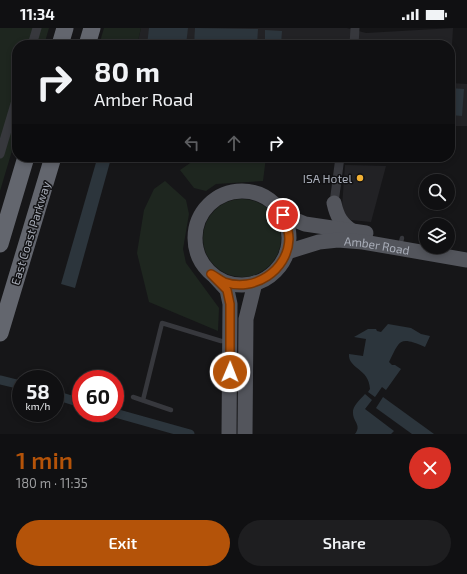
<!DOCTYPE html>
<meta charset="utf-8">
<style>
body{margin:0;font-family:"Exo 2",sans-serif;background:#1e1e20;color:#f1f3f6;height:100vh;display:flex;flex-direction:column;font-size:15px;white-space:nowrap}
*{box-sizing:border-box;margin:0}
p{font-size:13px;color:#9c9d9f}
.icon{flex:none;width:22px;height:22px;fill:none;stroke:currentColor;stroke-width:2;stroke-linecap:round;stroke-linejoin:round}
.map{position:relative;height:406px;overflow:hidden}
.drawer{display:flex;flex-direction:column;background:#101012;flex:1}
.drawer>*{flex:none}
.top-card{position:absolute;left:12px;top:12px;width:443px;height:122px;border-radius:16px;box-shadow:0 2px 6px #0003,0 0 0 1px #303032;background:#101012;color:#f1f3f6;overflow:hidden}
.tools{position:absolute;left:419px;top:146px;display:grid;gap:8px}
.tools a{display:grid;place-items:center;width:36px;height:36px;border-radius:50%;background:#101012;box-shadow:0 2px 6px #0003,0 0 0 1px #303032;font-size:20px}
.speed{position:absolute;left:12px;top:342px;display:flex;gap:8px;font-size:20px;font-weight:700;text-align:center}
.speed>*{display:grid;place-content:center;width:52px;height:52px;border-radius:50%;background:#101012;box-shadow:0 2px 6px #0003,0 0 0 1px #303032;line-height:1}
.speed small{font-size:10px;font-weight:400}
.speed .limit{border:6px solid #d22;background:#fff;color:#111}
.pin{position:absolute;display:grid;place-items:center;width:34px;height:34px;color:#fff;margin:-17px;border:2px solid #fff;border-radius:50%;box-shadow:0 1px 4px #0007}
.me{position:absolute;width:44px;margin:-22px;rotate:1deg;stroke-linejoin:round;filter:drop-shadow(0 0 3px #0008)}
.turn{display:flex;align-items:center;gap:14px;height:84px;padding:0 16px;font-size:18px}
.turn .icon{width:52px;height:52px;stroke-width:2.5}
.turn b{display:block;font-size:28px;line-height:34px}
.lanes{display:flex;align-items:center;height:38px;padding:0 16px;background:#0003;justify-content:center;gap:20px;direction:ltr}
.lanes .off{opacity:.35}
.round{display:grid;place-items:center;flex:none;width:42px;height:42px;border-radius:21px;background:#1e1e20}
.headline{display:flex;align-items:center;justify-content:space-between;height:68px;padding:0 16px}
h1{font-size:24px;font-weight:600;line-height:30px;color:#b45309}
.primary-button{display:flex;gap:8px;margin-top:auto;padding:8px 16px}
.primary-button a{flex:1;height:46px;border-radius:24px;background:#b45309;color:#fff;font-size:16px;font-weight:600;line-height:46px;text-align:center}
.primary-button a+a{background:#1e1e20;color:#f1f3f6}
.status{display:flex;justify-content:space-between;align-items:center;height:28px;padding:0 20px;background:#101012;direction:ltr}
.status svg{height:11px;fill:currentColor}
.map>svg:first-child{display:block}
</style>
<div class="status"><b>11:34</b><svg viewBox="0 0 49 12"><path d="M0 12V9h3v3zM5 12V6h3v6zM10 12V3h3v9zM15 12V0h3v12zM26 1h20v11H26zM47 4h2v5h-2z"/></svg></div>
<div class="map">
<svg width="467" height="406" viewBox="0 0 467 406">
<rect width="100%" height="100%" fill="#161618"/>
<g fill="#222225">
<polygon points="141,0 347,0 366,5 453,0 450,51 450,17 137,17"/>
<polygon points="450,55 467,56 467,98 450,98"/>
<polygon points="345,137 386,138 371,194 351,192 346,189 342,179"/>
</g>
<g fill="#1e261f">
<polygon points="0,0 49,0 44,17 17,17 17,106 0,163"/>
<polygon points="104,0 141,0 137,17 99,17"/>
<polygon points="199,129 266,129 263,153 216,156 206,163 194,160 180,142"/>
<polygon points="165,153 186,172 189,186 183,221 186,235 219,280 218,303 149,274 137,225 144,182 154,161"/>
<circle cx="242" cy="210" r="39"/>
</g>
<g fill="#2c353c">
<polygon points="149,0 188,0 186,17 147,17"/>
<polygon points="195,0 258,1 257,17 194,17"/>
<polygon points="265,2 282,3 281,17 265,17"/>
<polygon points="450,60 464,61 462,88 450,87"/>
<polygon points="97,131 110,134 75,260 61,256"/>
<path d="M 388,296 L 411,300 L 421,306 L 430,308 L 425,319 C 399,308 400,312 389,334 L 392,337 L 395,337 L 401,341 L 386,362 L 382,359 L 375,369 L 368,364 L 370,361 C 369,340 348,341 349,326 L 363,328 L 366,311 L 354,309 L 368,301 L 376,301 L 377,303 L 381,304 Z"/>
<path d="M 365,366 L 372,372 L 365,381 L 394,403 L 391,406 L 355,406 C 362,397 353,394 353,385 C 352,378 361,371 365,366 Z"/>
<polygon points="383,369 434,406 412,406 376,380"/>
</g>
<g fill="none" stroke-linecap="round" stroke-linejoin="round">
<g stroke="#2c353c" stroke-width="9">
<polyline points="1,352 21,357"/>
<polyline points="55,367 81,375"/>
<polyline points="115,385 190,406"/>
</g>
<g stroke="#37383d" stroke-width="4.5">
<polyline points="400,218 402,210"/>
<polyline points="133,369 171,382"/>
<polyline points="143,372 162,295 221,313 227,313"/>
</g>
<g stroke="#37383d" stroke-width="9">
<polyline points="32,17 37,0"/>
<polyline points="354,17 355,0"/>
<polyline points="0,126 17,69"/>
<polyline points="334,175 340,129"/>
</g>
<g stroke="#53555c" stroke-width="15">
<circle cx="242" cy="210" r="47"/>
<path d="M 334,175 C 337,189 341,195 352,203"/>
<polyline points="283,187 305,196 366,205"/>
<path id="s1" d="M 287,224 L 319,214 L 338,212 L 363,214 L 467,232"/>
<polyline points="215,249 227,262 230,276 229,406"/>
<polyline points="245,406 246,291 255,255"/>
</g>
<g stroke="#63666e" stroke-width="17">
<polyline points="60,17 65,0"/>
<polyline points="87,17 92,0"/>
<polyline points="0,216 26,129"/>
<polyline points="0,305 53,129"/>
</g>
</g>
<g fill="none" stroke-linecap="round" stroke-linejoin="round">
<defs>
<path id="route" d="M 230,344 L 230,276 L 227,262 L 211,246 C 215,248 220,252 224,254 C 254,265 288,242 289,211 C 289,202 286,195 283,187"/>
</defs>
<use href="#route" stroke="#753606" stroke-width="10"/>
<use href="#route" stroke="#b45309" stroke-width="7"/>
</g>
<circle fill="#f2b134" stroke="#111113" stroke-width="1.5" cx="360" cy="150" r="4"/>
<g text-anchor="middle" dominant-baseline="central" stroke-width="3" stroke-linejoin="round" paint-order="stroke">
<g font-size="12" fill="#a8adb8" stroke="#111113" text-anchor="end">
<text x="352" y="150">ISA Hotel</text>
</g>
<g font-size="12" fill="#a8adb8" stroke="#111113">
<text transform="translate(30 205) rotate(-73)">East Coast Parkway</text>
<text stroke="none"><textPath href="#s1" startOffset="92">Amber Road</textPath></text>
</g>
</g>
</svg>
<div class="tools">
<a><svg class="icon" aria-label="search" viewBox="0 0 24 24"><circle cx="10" cy="10" r="6"/><path d="M15 15l6 6"/></svg></a>
<a><svg class="icon" aria-label="layers" viewBox="0 0 24 24"><path d="M12 4l9 5-9 5-9-5zM3 14l9 5 9-5"/></svg></a>
</div>
<div class="speed"><div>58<small>km/h</small></div><div class="limit">60</div></div>
<div class="pin" style="left:283px;top:187px;background:#d93025"><svg class="icon" aria-label="arrive" viewBox="0 0 24 24"><path d="M6 21V4h12l-3 4 3 4H6"/></svg></div>
<svg class="me" style="left:230px;top:344px" viewBox="-20 -20 40 40"><circle r="17" fill="#b45309" stroke="#fff" stroke-width="3"/><path d="M0-11L8 9 0 5-8 9z" fill="#fff"/></svg>
<div class="top-card">
<div class="turn"><svg class="icon" aria-label="right" viewBox="0 0 24 24"><path d="M7 20v-9h11M14 6l5 5-5 5"/></svg><div><b>80 m</b>Amber Road</div></div>
<div class="lanes"><svg class="icon off" aria-label="left" viewBox="0 0 24 24"><path d="M17 20v-9H6M10 6l-5 5 5 5"/></svg><svg class="icon off" aria-label="ahead" viewBox="0 0 24 24"><path d="M12 20V5M6 11l6-6 6 6"/></svg><svg class="icon" aria-label="right" viewBox="0 0 24 24"><path d="M7 20v-9h11M14 6l5 5-5 5"/></svg></div>
</div>
</div>
<section class="drawer">
<div class="headline"><div><h1>1 min</h1><p>180 m · 11:35</p></div><a class="round" style="background:#d93025;color:#fff"><svg class="icon" aria-label="close" viewBox="0 0 24 24"><path d="M6 6l12 12M18 6L6 18"/></svg></a></div>
<div class="primary-button"><a>Exit</a><a>Share</a></div>
</section>
